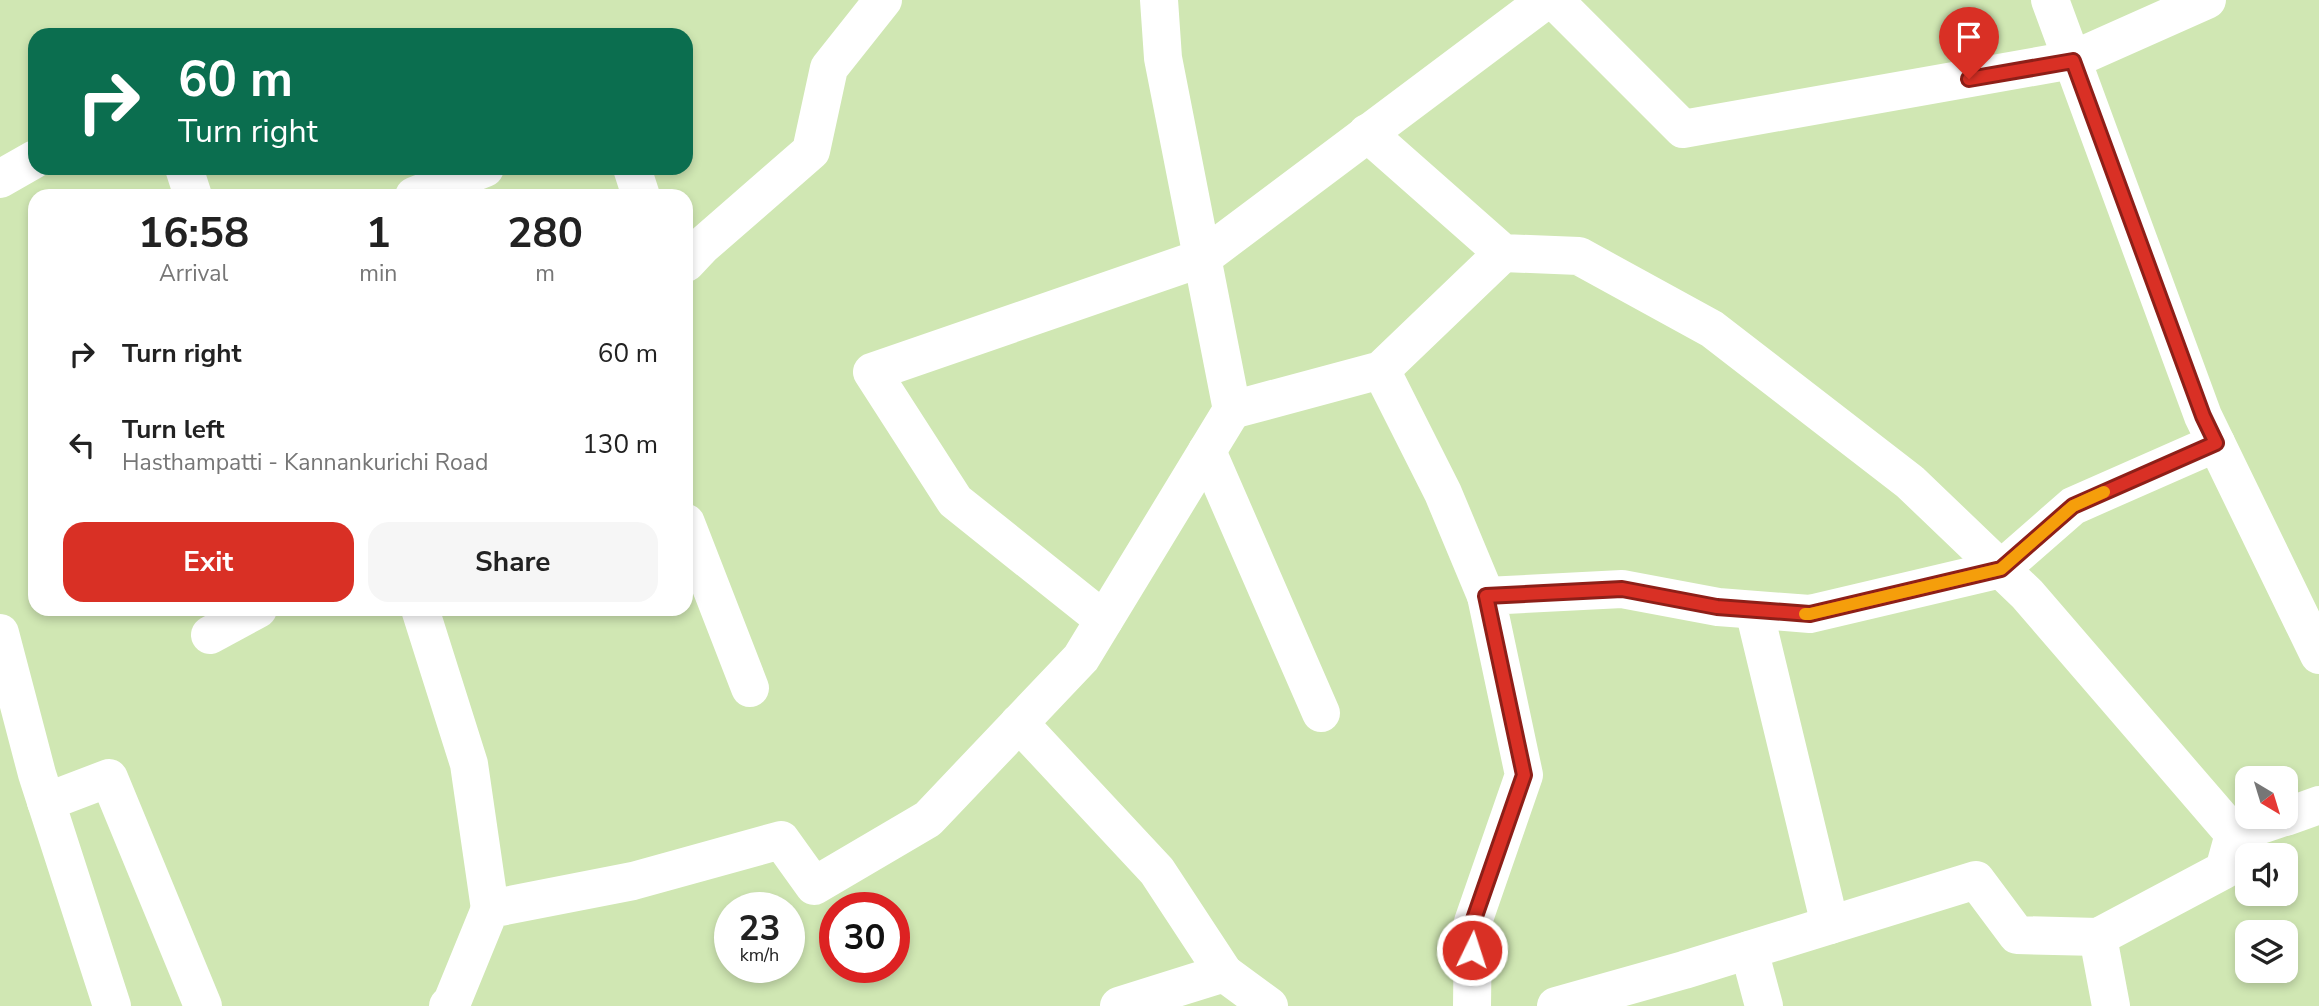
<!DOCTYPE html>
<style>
body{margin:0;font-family:"Nunito Sans",sans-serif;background:#f6f6f6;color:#222;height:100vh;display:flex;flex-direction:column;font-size:26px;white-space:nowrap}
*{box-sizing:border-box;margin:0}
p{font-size:23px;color:#767676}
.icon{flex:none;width:38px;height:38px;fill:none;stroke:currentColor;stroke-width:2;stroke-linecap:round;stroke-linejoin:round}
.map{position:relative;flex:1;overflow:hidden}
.details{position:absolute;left:28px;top:189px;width:665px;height:427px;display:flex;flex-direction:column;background:#fff;border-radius:21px;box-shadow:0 4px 10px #0003}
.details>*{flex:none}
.guide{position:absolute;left:28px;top:28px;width:665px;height:147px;border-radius:21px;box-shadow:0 4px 10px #0003;background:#0b6e4f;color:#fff;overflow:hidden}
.needle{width:46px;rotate:142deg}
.fabs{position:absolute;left:2235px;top:766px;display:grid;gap:14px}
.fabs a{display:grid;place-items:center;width:63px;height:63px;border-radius:14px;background:#fff;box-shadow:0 4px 10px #0003;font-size:35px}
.speed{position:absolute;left:714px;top:892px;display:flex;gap:14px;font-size:35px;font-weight:700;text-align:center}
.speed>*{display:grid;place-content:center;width:91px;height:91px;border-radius:50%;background:#fff;box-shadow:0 4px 10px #0003;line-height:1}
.speed small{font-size:18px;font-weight:400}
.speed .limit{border:10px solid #d22;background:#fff;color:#111}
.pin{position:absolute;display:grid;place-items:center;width:60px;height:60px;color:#fff;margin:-72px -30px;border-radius:50% 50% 50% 0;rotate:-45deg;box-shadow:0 0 7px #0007}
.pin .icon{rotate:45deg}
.me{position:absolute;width:77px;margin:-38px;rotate:4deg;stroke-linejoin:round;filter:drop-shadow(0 0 5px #0008)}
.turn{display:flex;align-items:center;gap:24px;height:147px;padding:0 35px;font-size:32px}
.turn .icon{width:91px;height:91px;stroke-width:2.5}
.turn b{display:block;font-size:49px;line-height:60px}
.eta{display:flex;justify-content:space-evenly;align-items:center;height:119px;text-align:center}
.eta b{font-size:42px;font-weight:700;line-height:49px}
.button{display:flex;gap:14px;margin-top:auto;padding:14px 35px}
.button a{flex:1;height:80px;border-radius:21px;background:#d93025;color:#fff;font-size:28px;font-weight:700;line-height:80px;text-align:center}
.button a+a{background:#f6f6f6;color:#222}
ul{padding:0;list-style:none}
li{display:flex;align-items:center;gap:21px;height:91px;padding:0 35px}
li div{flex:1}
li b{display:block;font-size:26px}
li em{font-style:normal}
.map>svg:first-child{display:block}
</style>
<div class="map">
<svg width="2319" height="1006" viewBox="0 0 2319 1006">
<rect width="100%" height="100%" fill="#d0e7b3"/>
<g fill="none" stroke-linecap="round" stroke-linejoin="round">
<g stroke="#fff" stroke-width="38">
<polyline points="1554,0 1683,129 2072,60 2207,0"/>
<polyline points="1367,133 1503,253 1579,256 1712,329 1910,482 2027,594 2234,834 2284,817"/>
<polyline points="184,168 193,196"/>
<polyline points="632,168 641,196"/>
<polyline points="0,179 35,159"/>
<polyline points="414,196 485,168"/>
<polyline points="686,263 702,246 811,151 829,68 883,0"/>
<polyline points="1381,370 1443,493 1486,596"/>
<polyline points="1232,410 1381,370 1503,253"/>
<polyline points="1207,451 1321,713"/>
<polyline points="686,523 750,688"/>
<polyline points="420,609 469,764 490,909"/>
<polyline points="1754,610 1830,925"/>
<polyline points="1104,620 955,501 872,372 1202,258 1546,0"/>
<polyline points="0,633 37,774 112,1006"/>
<polyline points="210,635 258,609"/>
<polyline points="1019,723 1157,871 1224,973"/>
<polyline points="46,802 109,778 203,1006"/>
<polyline points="2286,817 2319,805"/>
<polyline points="2098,937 2111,1006"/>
<polyline points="1749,950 1764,1006"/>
<polyline points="448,1006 452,1002 490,909 633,881 781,840 814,886 928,819 1081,658 1232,410 1163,58 1159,0"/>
<polyline points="1119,1006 1224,973 1269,1006"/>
<polyline points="1472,1006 1473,922 1524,775 1486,596 1622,589 1718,607 1810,614 2001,569 2073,506 2216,443"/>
<polyline points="1556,1006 1684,970 1976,880 2017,935 2098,937 2224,870 2234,834"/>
</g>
<polyline stroke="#fff" stroke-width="38" points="2050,0 2203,416 2319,655"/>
</g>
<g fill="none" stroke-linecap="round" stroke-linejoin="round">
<defs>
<polyline id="route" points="1472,950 1473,922 1524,775 1486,596 1622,589 1717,607 1810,614 2001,569 2073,506 2216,443 2203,416 2073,61 1969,79"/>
</defs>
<use href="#route" stroke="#8d1f18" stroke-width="18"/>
<use href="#route" stroke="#d93025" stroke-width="12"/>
<polyline stroke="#f59e0b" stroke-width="12" points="1805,614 1810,614 2001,569 2073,506 2104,492"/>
</g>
</svg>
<div class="fabs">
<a><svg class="needle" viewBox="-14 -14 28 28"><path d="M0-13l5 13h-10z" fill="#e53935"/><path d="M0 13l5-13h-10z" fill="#767676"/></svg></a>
<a><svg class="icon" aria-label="sound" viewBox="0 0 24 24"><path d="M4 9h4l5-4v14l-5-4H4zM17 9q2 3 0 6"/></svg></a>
<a><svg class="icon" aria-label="layers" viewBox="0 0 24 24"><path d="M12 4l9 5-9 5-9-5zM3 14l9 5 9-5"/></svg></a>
</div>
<div class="speed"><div>23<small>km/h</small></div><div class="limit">30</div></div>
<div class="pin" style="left:1969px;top:79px;background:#d93025"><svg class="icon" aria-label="arrive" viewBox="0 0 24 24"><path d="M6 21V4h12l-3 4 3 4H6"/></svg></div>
<svg class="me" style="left:1472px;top:950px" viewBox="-20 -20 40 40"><circle r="17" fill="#d93025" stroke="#fff" stroke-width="3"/><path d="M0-11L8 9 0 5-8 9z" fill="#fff"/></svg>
<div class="guide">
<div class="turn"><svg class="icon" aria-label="right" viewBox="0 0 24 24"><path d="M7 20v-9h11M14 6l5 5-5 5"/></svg><div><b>60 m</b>Turn right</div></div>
</div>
<section class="details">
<div class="eta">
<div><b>16:58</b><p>Arrival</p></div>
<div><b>1</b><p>min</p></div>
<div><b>280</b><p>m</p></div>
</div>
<ul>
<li><svg class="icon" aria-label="right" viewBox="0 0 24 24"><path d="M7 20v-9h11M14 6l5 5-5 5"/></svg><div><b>Turn right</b></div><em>60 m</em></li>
<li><svg class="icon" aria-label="left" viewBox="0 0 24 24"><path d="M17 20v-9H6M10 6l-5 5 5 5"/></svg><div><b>Turn left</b><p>Hasthampatti - Kannankurichi Road</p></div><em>130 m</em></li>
</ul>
<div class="button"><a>Exit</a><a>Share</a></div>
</section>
</div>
